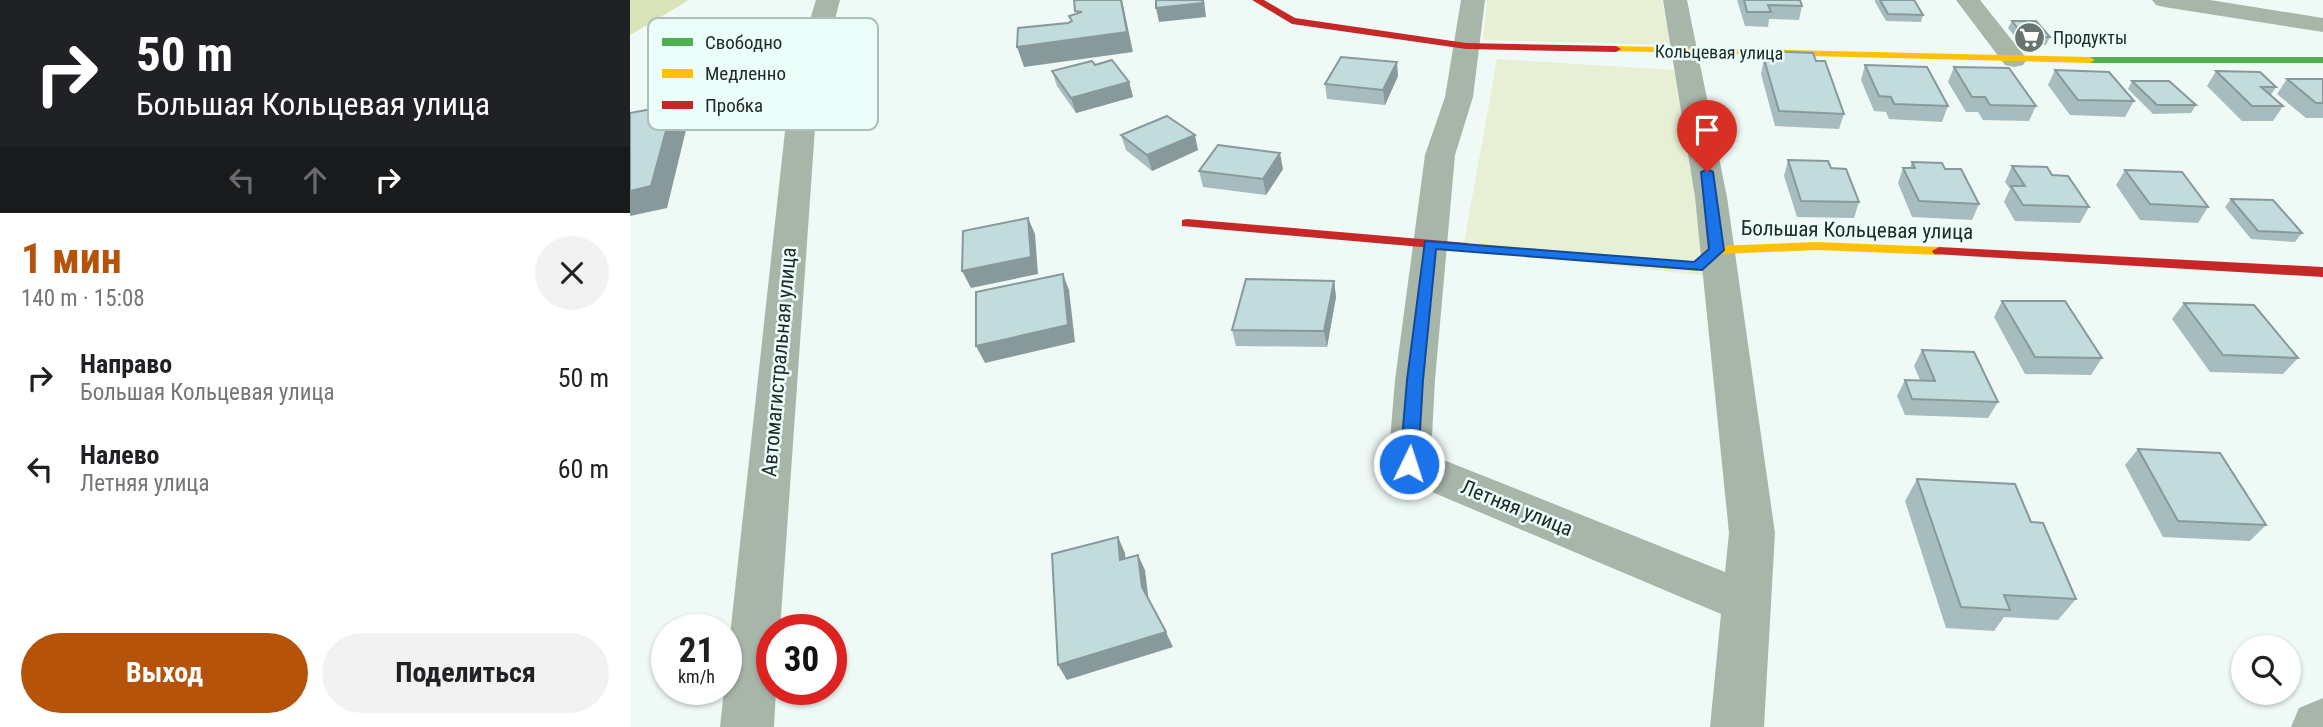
<!DOCTYPE html>
<html lang="ru">
<meta charset="utf-8">
<style>
body{margin:0;font-family:"Roboto Condensed",sans-serif;background:#f2f2f2;color:#202124;height:100vh;display:flex;flex-direction:column;font-size:26px;white-space:nowrap}
*{box-sizing:border-box;margin:0}
p{font-size:23px;color:#757577}
.icon{flex:none;width:38px;height:38px;fill:none;stroke:currentColor;stroke-width:2;stroke-linecap:round;stroke-linejoin:round}
.map{position:relative;flex:1;overflow:hidden}
.side{display:flex;flex-direction:column;background:#fff;width:630px}
.side>*{flex:none}
.guide{background:#202124;color:#fff;overflow:hidden}
.controls{position:absolute;left:1601px;top:635px;display:grid;gap:14px}
.controls a{display:grid;place-items:center;width:70px;height:70px;border-radius:50%;background:#fff;box-shadow:0 2px 5px #0004;font-size:35px}
.speed{position:absolute;left:21px;top:614px;display:flex;gap:14px;font-size:35px;font-weight:700;text-align:center}
.speed>*{display:grid;place-content:center;width:91px;height:91px;border-radius:50%;background:#fff;box-shadow:0 2px 5px #0004;line-height:1}
.speed small{font-size:18px;font-weight:400}
.speed .limit{border:10px solid #d22;background:#fff;color:#111}
.pin{position:absolute;display:grid;place-items:center;width:60px;height:60px;color:#fff;margin:-72px -30px;border-radius:50% 50% 50% 0;rotate:-45deg;box-shadow:0 0 7px #0007}
.pin .icon{rotate:45deg}
.me{position:absolute;width:77px;margin:-38px;rotate:4deg;stroke-linejoin:round;filter:drop-shadow(0 0 5px #0008)}
.turn{display:flex;align-items:center;gap:24px;height:147px;padding:0 21px;font-size:32px}
.turn .icon{width:91px;height:91px;stroke-width:2.5}
.turn b{display:block;font-size:49px;line-height:60px}
.lanes{display:flex;align-items:center;height:66px;padding:0 21px;background:#0003;justify-content:center;gap:35px;direction:ltr}
.lanes .off{opacity:.35}
.round{display:grid;place-items:center;flex:none;width:74px;height:74px;border-radius:37px;background:#f2f2f2}
.summary{display:flex;align-items:center;justify-content:space-between;height:119px;padding:0 21px}
h1{font-size:42px;font-weight:700;line-height:52px;color:#b45309}
.cta{display:flex;gap:14px;margin-top:auto;padding:14px 21px}
.cta a{flex:1;height:80px;border-radius:42px;background:#b45309;color:#fff;font-size:28px;font-weight:700;line-height:80px;text-align:center}
.cta a+a{background:#f2f2f2;color:#202124}
ul{padding:0;list-style:none}
li{display:flex;align-items:center;gap:21px;height:91px;padding:0 21px}
li div{flex:1}
li b{display:block;font-size:26px}
li em{font-style:normal}
main{display:flex;flex:1;min-height:0}
.map>svg:first-child{display:block}
</style>
<main>
<section class="side">
<div class="guide">
<div class="turn"><svg class="icon" aria-label="right" viewBox="0 0 24 24"><path d="M7 20v-9h11M14 6l5 5-5 5"/></svg><div><b>50 m</b>Большая Кольцевая улица</div></div>
<div class="lanes"><svg class="icon off" aria-label="left" viewBox="0 0 24 24"><path d="M17 20v-9H6M10 6l-5 5 5 5"/></svg><svg class="icon off" aria-label="ahead" viewBox="0 0 24 24"><path d="M12 20V5M6 11l6-6 6 6"/></svg><svg class="icon" aria-label="right" viewBox="0 0 24 24"><path d="M7 20v-9h11M14 6l5 5-5 5"/></svg></div>
</div>
<div class="summary"><div><h1>1 мин</h1><p>140 m · 15:08</p></div><a class="round"><svg class="icon" aria-label="close" viewBox="0 0 24 24"><path d="M6 6l12 12M18 6L6 18"/></svg></a></div>
<ul>
<li><svg class="icon" aria-label="right" viewBox="0 0 24 24"><path d="M7 20v-9h11M14 6l5 5-5 5"/></svg><div><b>Направо</b><p>Большая Кольцевая улица</p></div><em>50 m</em></li>
<li><svg class="icon" aria-label="left" viewBox="0 0 24 24"><path d="M17 20v-9H6M10 6l-5 5 5 5"/></svg><div><b>Налево</b><p>Летняя улица</p></div><em>60 m</em></li>
</ul>
<div class="cta"><a>Выход</a><a>Поделиться</a></div>
</section>
<div class="map">
<svg width="1693" height="727" viewBox="0 0 1693 727">
<rect width="100%" height="100%" fill="#effaf7"/>
<g fill="#e7efd4">
<polygon points="857,0 1032,0 1041,45 853,40"/>
<polygon points="867,59 1044,70 1078,276 833,249"/>
</g>
<polygon fill="#dae2b8" points="0,0 59,0 0,35"/>
<g fill="none" stroke-linecap="round" stroke-linejoin="round">
<g fill="#a8b6aa" fill-rule="evenodd">
<polygon points="186,0 210,0 188,85 150,630 142,630 142,690 146,690 144,727 90,727 160,85"/>
<polygon points="831,0 855,0 843,97 825,155 805,380 801,455 1095,572 1099,533 1065,197 1033,0 1057,0 1097,197 1145,533 1134,727 1080,727 1091,614 764,476 758,464 765,380 795,155 815,97"/>
<polygon points="1326,0 1350,0 1397,59 1393,65 1384,67 1375,65"/>
<polygon points="1522,0 1580,0 1693,18 1693,32 1534,7 1526,5"/>
<polygon points="1693,698 1693,727 1661,727 1669,708"/>
</g>
<polygon fill="#4caf50" fill-rule="evenodd" points="1693,57 1693,63 1460,63 1455,60 1460,57"/>
<g fill="#ffc107" fill-rule="evenodd">
<polygon points="986,46 1460,57 1465,60 1460,63 982,51 981,49"/>
<polygon points="1187,242 1309,247 1316,251 1309,255 1187,250 1091,254 1067,271 837,251 830,247 837,243 1064,262 1087,246"/>
</g>
<g fill="#c62828" fill-rule="evenodd">
<polygon points="622,0 634,0 665,18 836,43 986,46 991,49 986,52 836,49 662,24"/>
<polygon points="557,219 837,243 844,247 837,251 552,226 552,220"/>
<polygon points="1309,247 1693,267 1693,277 1304,254 1302,251"/>
</g>
</g>
<g fill="#a7bcbe">
<polygon points="1107,0 1170,0 1172,6 1169,20 1139,19 1138,27 1115,26"/>
<polygon points="1245,0 1284,0 1293,15 1291,22 1256,21 1245,2"/>
<polygon points="1382,21 1420,37 1416,45 1391,44 1378,28"/>
<polygon points="1139,51 1186,61 1214,114 1209,129 1145,126 1131,74 1134,59 1137,59"/>
<polygon points="465,65 499,82 503,97 446,113 427,86 422,71"/>
<polygon points="1235,65 1318,106 1312,122 1259,119 1256,112 1244,111 1231,80"/>
<polygon points="1324,67 1406,106 1399,121 1353,120 1348,112 1336,112 1318,82"/>
<polygon points="1425,70 1504,101 1495,117 1440,115 1418,85"/>
<polygon points="1586,71 1646,87 1641,95 1653,106 1643,121 1612,121 1577,86"/>
<polygon points="768,76 755,105 697,99 695,84"/>
<polygon points="1657,79 1693,79 1693,118 1676,118 1647,94"/>
<polygon points="1502,81 1566,105 1561,113 1523,114 1498,89"/>
<polygon points="491,135 568,150 522,171 496,150"/>
<polygon points="1158,160 1201,168 1229,202 1224,218 1167,217 1154,176"/>
<polygon points="1282,162 1315,169 1349,204 1342,220 1282,217 1268,183 1273,168 1280,168"/>
<polygon points="1382,166 1422,175 1459,207 1450,223 1385,221 1374,202 1380,189 1375,182"/>
<polygon points="653,169 636,195 573,187 569,171"/>
<polygon points="1495,170 1578,207 1568,223 1510,220 1486,185"/>
<polygon points="1601,199 1672,233 1665,242 1621,239 1595,207"/>
<polygon points="704,281 706,297 697,347 606,346 602,330"/>
<polygon points="1372,301 1472,358 1461,375 1395,374 1364,317"/>
<polygon points="1554,303 1668,358 1653,374 1580,372 1542,319"/>
<polygon points="1292,350 1368,402 1358,418 1275,415 1267,396 1275,380 1290,380 1284,366"/>
<polygon points="1508,449 1636,525 1620,541 1533,537 1495,465"/>
<polygon points="1287,479 1401,522 1446,599 1428,620 1374,617 1364,631 1316,628 1275,501"/>
</g>
<g fill="#88999b">
<polygon points="491,0 492,0 503,52 394,67 387,47"/>
<polygon points="574,0 576,17 529,22 526,8"/>
<polygon points="767,62 768,76 755,105 753,90"/>
<polygon points="499,82 503,97 446,113 441,98"/>
<polygon points="43,105 57,126 37,208 0,216 0,191"/>
<polygon points="565,135 568,150 522,171 517,155"/>
<polygon points="650,153 653,169 636,195 633,179"/>
<polygon points="398,218 405,234 408,274 341,288 332,271"/>
<polygon points="433,274 439,290 445,342 355,363 346,346"/>
<polygon points="704,281 706,297 697,347 694,331"/>
<polygon points="488,537 495,553 497,575 490,560"/>
<polygon points="508,555 515,570 519,603 512,587"/>
<polygon points="536,632 543,647 437,680 428,665"/>
</g>
<g fill="#c2dbdd" stroke="#88999b" stroke-width="2">
<polygon points="444,0 491,0 497,32 387,47 388,28 438,23 442,21 439,16 452,12 445,11"/>
<polygon points="526,0 572,0 573,3 526,8"/>
<polygon points="1114,0 1170,0 1172,6 1138,5 1141,12 1117,12"/>
<polygon points="1250,0 1284,0 1293,15 1258,14"/>
<polygon points="1382,21 1406,21 1420,37 1394,37"/>
<polygon points="1139,51 1183,53 1186,61 1195,61 1214,114 1149,111 1134,59 1141,59"/>
<polygon points="711,57 767,62 753,90 695,84"/>
<polygon points="482,60 499,82 441,98 422,71 462,61 465,65"/>
<polygon points="1235,65 1297,67 1318,106 1264,104 1261,97 1249,96"/>
<polygon points="1324,67 1379,68 1406,106 1360,105 1355,97 1342,97"/>
<polygon points="1425,70 1479,72 1504,101 1448,100"/>
<polygon points="1586,71 1630,72 1646,87 1631,87 1653,106 1622,106"/>
<polygon points="1657,79 1693,79 1693,103 1686,103"/>
<polygon points="1502,81 1539,81 1566,105 1527,105"/>
<polygon points="43,105 21,186 0,191 0,113"/>
<polygon points="537,116 565,135 517,155 491,135"/>
<polygon points="588,145 650,153 633,179 569,171"/>
<polygon points="1158,160 1198,161 1201,168 1216,169 1229,202 1171,201"/>
<polygon points="1282,162 1312,163 1315,169 1331,169 1349,204 1289,201 1273,168 1285,168"/>
<polygon points="1382,166 1417,167 1422,175 1438,176 1459,207 1393,205 1381,186 1395,186"/>
<polygon points="1495,170 1552,172 1578,207 1520,204"/>
<polygon points="1601,199 1643,200 1672,233 1628,231"/>
<polygon points="398,218 401,257 332,271 333,231"/>
<polygon points="433,274 438,325 346,346 346,292"/>
<polygon points="616,279 704,281 694,331 602,330"/>
<polygon points="1372,301 1435,301 1472,358 1405,357"/>
<polygon points="1554,303 1624,305 1668,358 1593,355"/>
<polygon points="1292,350 1344,352 1368,402 1282,399 1275,380 1305,381"/>
<polygon points="1508,449 1590,453 1636,525 1548,521"/>
<polygon points="1287,479 1385,484 1401,522 1413,523 1446,599 1374,595 1380,610 1331,607"/>
<polygon points="488,537 490,560 508,555 512,587 536,632 428,665 422,554"/>
</g>
<polygon fill="#1a73e8" stroke="#114b97" stroke-width="2" points="1077,169 1083,172 1094,250 1072,270 806,249 793,380 788,464 785,469 773,469 770,464 777,380 795,241 1064,262 1079,249 1071,172"/>
<defs>
<symbol id="supermarket-disc" viewBox="-11 -11 22 22"><circle r="9.5" fill="#697370" stroke="#ebfef9"/><path d="M-6-5.5h2.5l.6 2H6L4.5 2H-2.5L-4.4-4H-6ZM-1.5 3.2a1.3 1.3 0 1 0 .1 0ZM3 3.2a1.3 1.3 0 1 0 .1 0Z" fill="#fff"/></symbol>
</defs>
<g fill-rule="evenodd">
<use href="#supermarket-disc" x="1382" y="20" width="35" height="35"/>
</g>
<g text-anchor="middle" dominant-baseline="central" stroke-width="5" stroke-linejoin="round" paint-order="stroke">
<g font-size="18" fill="#212a28" stroke="#ebfef9" text-anchor="start">
<text x="1423" y="37">Продукты</text>
</g>
<g font-size="18" fill="#212a28" stroke="#ebfef9">
<text transform="translate(1089 52) rotate(1)">Кольцевая улица</text>
</g>
<g font-size="21" fill="#212a28" stroke="#ebfef9">
<text transform="translate(1227 230) rotate(1)">Большая Кольцевая улица</text>
<text transform="translate(149 362) rotate(-85)">Автомагистральная улица</text>
<text transform="translate(887 508) rotate(22)">Летняя улица</text>
</g>
</g>
<rect x="18" y="18" width="230" height="112" rx="10" fill="#ebfef9" stroke="#aebeba" stroke-width="2"/>
<rect x="32" y="38" width="31" height="8" fill="#4caf50"/>
<rect x="32" y="69" width="31" height="9" fill="#ffc107"/>
<rect x="32" y="101" width="31" height="8" fill="#c62828"/>
<g font-size="19" fill="#212a28">
<text x="75" y="49">Свободно</text>
<text x="75" y="80">Медленно</text>
<text x="75" y="112">Пробка</text>
</g>
</svg>
<div class="controls">
<a><svg class="icon" aria-label="search" viewBox="0 0 24 24"><circle cx="10" cy="10" r="6"/><path d="M15 15l6 6"/></svg></a>
</div>
<div class="speed"><div>21<small>km/h</small></div><div class="limit">30</div></div>
<div class="pin" style="left:1077px;top:172px;background:#d93025"><svg class="icon" aria-label="arrive" viewBox="0 0 24 24"><path d="M6 21V4h12l-3 4 3 4H6"/></svg></div>
<svg class="me" style="left:779px;top:464px" viewBox="-20 -20 40 40"><circle r="17" fill="#1a73e8" stroke="#fff" stroke-width="3"/><path d="M0-11L8 9 0 5-8 9z" fill="#fff"/></svg>
</div>
</main>
